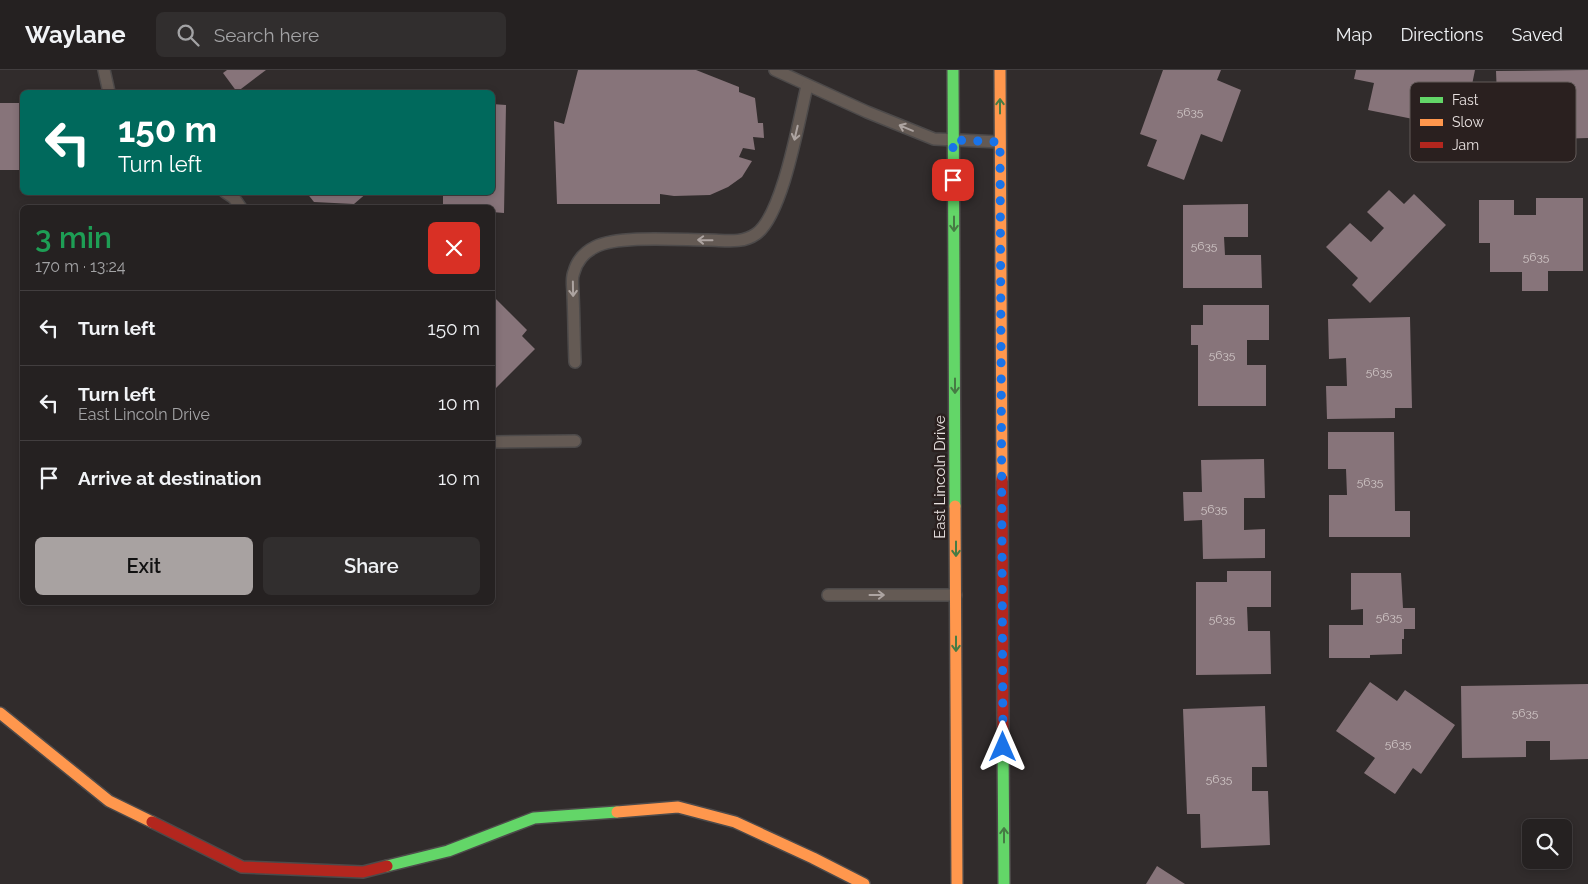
<!DOCTYPE html>
<meta charset="utf-8">
<style>
body{margin:0;font-family:Raleway,sans-serif;background:#312e2e;color:#f1f3f6;height:100vh;display:flex;flex-direction:column;font-size:19px;white-space:nowrap}
*{box-sizing:border-box;margin:0}
p{font-size:16px;color:#a3a3a5}
.icon{flex:none;width:28px;height:28px;fill:none;stroke:currentColor;stroke-width:2;stroke-linecap:round;stroke-linejoin:round}
.map{position:relative;flex:1;overflow:hidden}
.sheet{position:absolute;left:20px;top:135px;width:475px;height:400px;display:flex;flex-direction:column;background:#252121;border-radius:8px;box-shadow:0 2px 8px #0003,0 0 0 1px #423e3f}
.sheet>*{flex:none}
.hud{position:absolute;left:20px;top:20px;width:475px;height:105px;border-radius:8px;box-shadow:0 2px 8px #0003,0 0 0 1px #423e3f;background:#00695c;color:#fff;overflow:hidden}
.tools{position:absolute;left:1522px;top:749px;display:grid;gap:10px}
.tools a{display:grid;place-items:center;width:50px;height:50px;border-radius:8px;background:#252121;box-shadow:0 2px 8px #0003,0 0 0 1px #423e3f;font-size:25px}
.pin{position:absolute;display:grid;place-items:center;width:42px;height:42px;color:#fff;margin:-21px;border-radius:10px;box-shadow:0 2px 8px #0006}
.me{position:absolute;width:55px;margin:-28px;rotate:0deg;stroke-linejoin:round;filter:drop-shadow(0 0 4px #0008)}
.turn{display:flex;align-items:center;gap:18px;height:105px;padding:0 15px;font-size:22px}
.turn .icon{width:65px;height:65px;stroke-width:2.5}
.turn b{display:block;font-size:35px;line-height:42px}
.round{display:grid;place-items:center;flex:none;width:52px;height:52px;border-radius:8px;background:#312e2e}
.summary{display:flex;align-items:center;justify-content:space-between;height:85px;padding:0 15px}
h1{font-size:30px;font-weight:600;line-height:38px;color:#1e9e55}
.cta{display:flex;gap:10px;margin-top:auto;padding:10px 15px}
.cta a{flex:1;height:58px;border-radius:8px;background:#a8a2a1;color:#111;font-size:20px;font-weight:600;line-height:58px;text-align:center}
.cta a+a{background:#312e2e;color:#f1f3f6}
ul{padding:0;list-style:none}
li{display:flex;align-items:center;gap:15px;height:75px;padding:0 15px;border-top:1px solid #423e3f}
li div{flex:1}
li b{display:block;font-size:19px}
li em{font-style:normal}
header{display:flex;align-items:center;gap:30px;box-sizing:border-box;height:70px;padding:0 25px;background:#252121;border-bottom:1px solid #423e3f}
header strong{font-size:24px}
nav{display:flex;gap:28px;margin-inline-start:auto;font-size:18px}
.search{width:350px;height:45px;background:#312e2e;display:flex;align-items:center;gap:12px;box-sizing:border-box;padding:0 18px;border-radius:8px;color:#a3a3a5;font-size:19px}
.map>svg:first-child{display:block}
</style>
<header>
<strong>Waylane</strong>
<div class="search"><svg class="icon" aria-label="search" viewBox="0 0 24 24"><circle cx="10" cy="10" r="6"/><path d="M15 15l6 6"/></svg>Search here</div>
<nav><a>Map</a><a>Directions</a><a>Saved</a></nav>
</header>
<div class="map">
<svg width="1588" height="814" viewBox="0 0 1588 814">
<rect width="100%" height="100%" fill="#312c2c"/>
<g fill="#87747a">
<polygon points="227,0 266,0 237,22 223,3"/>
<polygon points="578,0 696,0 739,17 739,22 755,28 758,53 763,53 764,68 753,67 755,80 743,78 739,87 752,91 742,107 728,117 710,125 674,126 660,124 660,134 557,134 554,51 564,54"/>
<polygon points="1163,0 1221,0 1217,10 1241,20 1222,72 1201,64 1184,110 1147,96 1157,70 1140,64"/>
<polygon points="1356,0 1475,0 1463,59 1368,40 1374,13 1354,9"/>
<polygon points="1588,0 1588,68 1488,71 1487,27 1497,27 1496,1"/>
<rect x="0" y="33" width="22" height="67"/>
<polygon points="492,34 506,35 504,143 492,142 492,138 443,138 443,122 492,122"/>
<polygon points="1389,120 1404,134 1414,124 1446,155 1370,233 1352,215 1358,208 1326,177 1350,153 1371,172 1384,158 1367,142"/>
<polygon points="306,122 368,122 354,134 314,132"/>
<polygon points="1536,128 1583,128 1583,201 1548,201 1548,221 1522,221 1522,202 1490,202 1490,173 1479,173 1479,130 1514,130 1514,145 1536,145"/>
<polygon points="1248,134 1248,167 1224,167 1225,185 1261,185 1262,218 1183,218 1183,135"/>
<polygon points="495,228 527,260 522,266 535,279 492,322 492,230"/>
<polygon points="1203,235 1269,235 1269,270 1247,270 1247,295 1266,295 1266,336 1198,336 1198,275 1191,275 1191,255 1203,255"/>
<polygon points="1410,247 1412,338 1395,338 1395,348 1327,349 1326,316 1347,316 1346,288 1329,289 1328,249"/>
<polygon points="1328,362 1394,362 1395,441 1410,441 1410,467 1329,467 1329,425 1347,425 1346,399 1328,399"/>
<polygon points="1264,389 1265,428 1244,428 1244,460 1265,459 1265,488 1203,489 1202,450 1184,451 1183,422 1202,422 1201,390"/>
<polygon points="1227,501 1271,501 1271,537 1247,537 1248,561 1270,561 1271,604 1196,605 1196,512 1227,512"/>
<polygon points="1351,503 1401,503 1403,538 1415,538 1415,559 1404,559 1404,569 1402,569 1402,584 1370,585 1370,588 1329,588 1329,555 1363,555 1363,539 1351,540"/>
<polygon points="1370,612 1397,631 1405,620 1455,655 1421,704 1413,698 1395,724 1364,703 1375,688 1336,661"/>
<polygon points="1588,614 1588,689 1550,690 1550,671 1526,671 1526,687 1462,688 1461,616"/>
<polygon points="1265,636 1267,697 1252,697 1252,721 1268,721 1270,775 1201,778 1200,744 1187,744 1183,639"/>
<polygon points="1157,796 1185,814 1146,814"/>
</g>
<g fill="none" stroke-linecap="round" stroke-linejoin="round">
<defs>
<g id="lane">
<polyline points="104,0 109,22"/>
<polyline points="775,0 867,42 934,69 1000,72"/>
<polyline points="225,122 234,128 241,138"/>
<path d="M 575,292 C 574,270 574,247 573,224 C 573,217 571,208 574,202 C 577,191 585,182 595,177 C 619,165 680,170 708,170 C 724,170 742,174 756,164 C 783,145 799,49 807,16"/>
<polyline points="492,372 575,371"/>
<polyline points="828,525 956,525"/>
</g>
<g id="fast">
<polyline points="953,0 955,436"/>
<polyline points="1003,672 1004,814"/>
<polyline points="387,796 448,781 534,748 617,742"/>
</g>
<g id="slow">
<polyline points="1000,0 1002,409"/>
<polyline points="955,436 957,814"/>
<polyline points="0,643 109,731 152,752"/>
<polyline points="617,742 678,737 735,752 813,788 864,814"/>
</g>
<g id="jam">
<polyline points="1002,409 1003,672"/>
<polyline points="152,752 242,797 363,802 387,796"/>
</g>
</defs>
<use href="#lane" stroke="#4d4a4a" stroke-width="14"/>
<use href="#fast" stroke="#4d4a4a" stroke-width="14"/>
<use href="#slow" stroke="#4d4a4a" stroke-width="14"/>
<use href="#jam" stroke="#4d4a4a" stroke-width="14"/>
<use href="#lane" stroke="#645a54" stroke-width="11"/>
<use href="#fast" stroke="#63d668" stroke-width="11"/>
<use href="#slow" stroke="#ff974d" stroke-width="11"/>
<use href="#jam" stroke="#b3261e" stroke-width="11"/>
</g>
<defs><path id="oneway-shaft" d="M-6 0H5M1.5-3L5.5 0L1.5 3" fill="none" stroke-width="1.6" stroke-linecap="round" stroke-linejoin="round" transform="scale(1.25)"/></defs>
<g stroke="#467b44">
<use href="#oneway-shaft" transform="translate(1000 36) rotate(-90)"/>
<use href="#oneway-shaft" transform="translate(954 154) rotate(90)"/>
<use href="#oneway-shaft" transform="translate(955 316) rotate(90)"/>
<use href="#oneway-shaft" transform="translate(956 479) rotate(90)"/>
<use href="#oneway-shaft" transform="translate(956 574) rotate(90)"/>
<use href="#oneway-shaft" transform="translate(1004 765) rotate(-90)"/>
</g>
<g stroke="#ada4a1">
<use href="#oneway-shaft" transform="translate(906 58) rotate(-157)"/>
<use href="#oneway-shaft" transform="translate(796 63) rotate(103)"/>
<use href="#oneway-shaft" transform="translate(705 170) rotate(-179)"/>
<use href="#oneway-shaft" transform="translate(573 219) rotate(89)"/>
<use href="#oneway-shaft" transform="translate(877 525)"/>
</g>
<g fill="none" stroke-linecap="round" stroke-linejoin="round">
<polyline stroke="#1a73e8" stroke-width="9" stroke-dasharray="0 16.2" points="953,110 953,70 1000,72 1003,677"/>
</g>
<g text-anchor="middle" dominant-baseline="central" stroke-width="5" stroke-linejoin="round" paint-order="stroke">
<g font-size="12" fill="#d0c6c6">
<text x="1190" y="42">5635</text>
<text x="1204" y="176">5635</text>
<text x="1536" y="187">5635</text>
<text x="1222" y="285">5635</text>
<text x="1379" y="302">5635</text>
<text x="1370" y="412">5635</text>
<text x="1214" y="439">5635</text>
<text x="1389" y="547">5635</text>
<text x="1222" y="549">5635</text>
<text x="1525" y="643">5635</text>
<text x="1398" y="674">5635</text>
<text x="1219" y="709">5635</text>
</g>
<g font-size="15" fill="#e8e1e0" stroke="#2a201f">
<text transform="translate(940 407) rotate(-90)">East Lincoln Drive</text>
</g>
</g>
<rect x="1410" y="12" width="166" height="80" rx="8" fill="#2a201f" stroke="#635a59" stroke-width="1"/>
<rect x="1420" y="27" width="23" height="6" fill="#63d668"/>
<rect x="1420" y="49" width="23" height="7" fill="#ff974d"/>
<rect x="1420" y="72" width="23" height="6" fill="#b3261e"/>
<g font-size="14" fill="#e8e1e0">
<text x="1452" y="35">Fast</text>
<text x="1452" y="57">Slow</text>
<text x="1452" y="80">Jam</text>
</g>
</svg>
<div class="tools">
<a><svg class="icon" aria-label="search" viewBox="0 0 24 24"><circle cx="10" cy="10" r="6"/><path d="M15 15l6 6"/></svg></a>
</div>
<div class="pin" style="left:953px;top:110px;background:#d93025"><svg class="icon" aria-label="arrive" viewBox="0 0 24 24"><path d="M6 21V4h12l-3 4 3 4H6"/></svg></div>
<svg class="me" style="left:1003px;top:677px" viewBox="-20 -20 40 40"><path d="M0-17L14 15 0 8-14 15z" fill="#1a73e8" stroke="#fff" stroke-width="4"/></svg>
<div class="hud">
<div class="turn"><svg class="icon" aria-label="left" viewBox="0 0 24 24"><path d="M17 20v-9H6M10 6l-5 5 5 5"/></svg><div><b>150 m</b>Turn left</div></div>
</div>
<section class="sheet">
<div class="summary"><div><h1>3 min</h1><p>170 m · 13:24</p></div><a class="round" style="background:#d93025;color:#fff"><svg class="icon" aria-label="close" viewBox="0 0 24 24"><path d="M6 6l12 12M18 6L6 18"/></svg></a></div>
<ul>
<li><svg class="icon" aria-label="left" viewBox="0 0 24 24"><path d="M17 20v-9H6M10 6l-5 5 5 5"/></svg><div><b>Turn left</b></div><em>150 m</em></li>
<li><svg class="icon" aria-label="left" viewBox="0 0 24 24"><path d="M17 20v-9H6M10 6l-5 5 5 5"/></svg><div><b>Turn left</b><p>East Lincoln Drive</p></div><em>10 m</em></li>
<li><svg class="icon" aria-label="arrive" viewBox="0 0 24 24"><path d="M6 21V4h12l-3 4 3 4H6"/></svg><div><b>Arrive at destination</b></div><em>10 m</em></li>
</ul>
<div class="cta"><a>Exit</a><a>Share</a></div>
</section>
</div>
